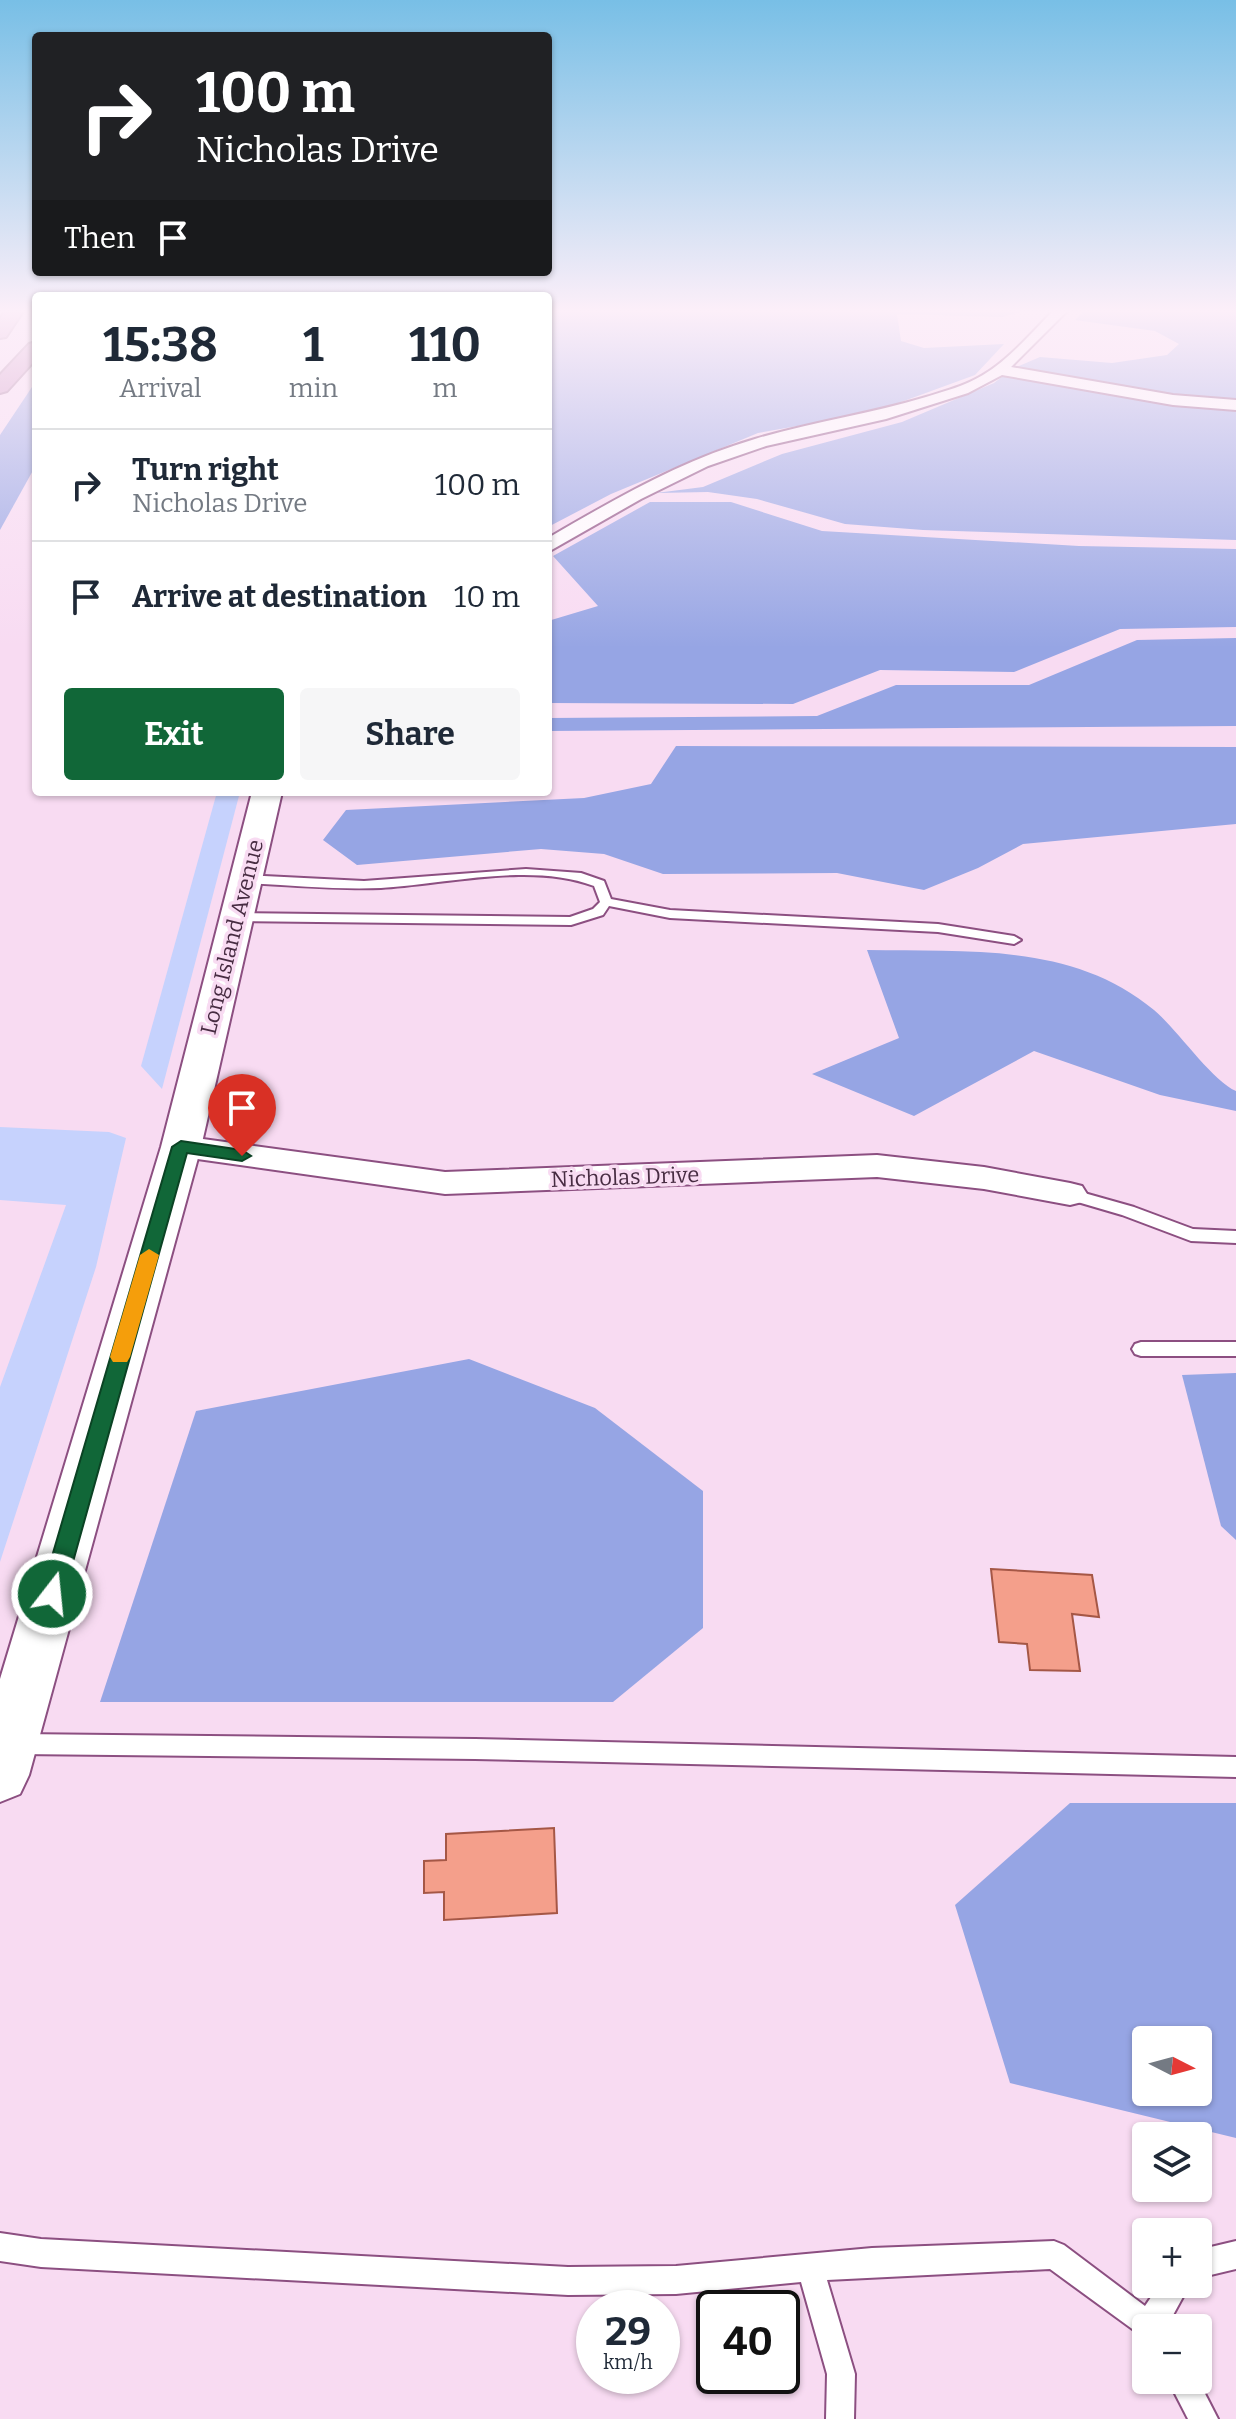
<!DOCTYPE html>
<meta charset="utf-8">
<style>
body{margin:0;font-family:Bitter,serif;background:#f6f6f7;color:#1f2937;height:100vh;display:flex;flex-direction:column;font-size:30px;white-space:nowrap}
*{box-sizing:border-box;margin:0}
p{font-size:26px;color:#747a83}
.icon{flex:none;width:44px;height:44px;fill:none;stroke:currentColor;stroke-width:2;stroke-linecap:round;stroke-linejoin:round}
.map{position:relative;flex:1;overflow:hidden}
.sheet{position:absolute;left:32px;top:292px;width:520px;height:504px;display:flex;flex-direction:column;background:#fff;border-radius:8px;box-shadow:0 2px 6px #0004}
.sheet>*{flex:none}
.banner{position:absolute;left:32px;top:32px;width:520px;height:244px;border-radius:8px;box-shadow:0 2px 6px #0004;background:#202124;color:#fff;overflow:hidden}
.needle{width:52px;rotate:96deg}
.buttons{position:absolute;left:1132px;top:2026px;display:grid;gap:16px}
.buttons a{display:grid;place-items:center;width:80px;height:80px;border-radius:8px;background:#fff;box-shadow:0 2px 6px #0004;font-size:40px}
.speed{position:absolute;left:576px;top:2290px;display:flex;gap:16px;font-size:40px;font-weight:700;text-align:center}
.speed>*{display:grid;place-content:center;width:104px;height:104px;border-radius:50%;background:#fff;box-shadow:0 2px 6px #0004;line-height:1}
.speed small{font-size:20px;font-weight:400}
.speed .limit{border:4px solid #111;border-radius:12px;background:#fff;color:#111}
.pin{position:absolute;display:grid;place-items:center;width:68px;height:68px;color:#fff;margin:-82px -34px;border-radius:50% 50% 50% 0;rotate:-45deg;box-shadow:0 0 8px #0007}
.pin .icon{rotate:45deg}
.me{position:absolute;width:88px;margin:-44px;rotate:16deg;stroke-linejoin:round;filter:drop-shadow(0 0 6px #0008)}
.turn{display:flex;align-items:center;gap:28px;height:168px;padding:0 32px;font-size:36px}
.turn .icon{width:104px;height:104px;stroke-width:2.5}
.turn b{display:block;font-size:56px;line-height:68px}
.then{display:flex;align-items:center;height:76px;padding:0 32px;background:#0003;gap:16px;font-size:30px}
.eta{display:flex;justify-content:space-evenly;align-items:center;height:136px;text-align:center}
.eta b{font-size:48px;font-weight:700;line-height:56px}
.button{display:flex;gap:16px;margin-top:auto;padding:16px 32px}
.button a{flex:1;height:92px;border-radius:8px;background:#116738;color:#fff;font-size:32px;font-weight:700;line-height:92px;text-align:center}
.button a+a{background:#f6f6f7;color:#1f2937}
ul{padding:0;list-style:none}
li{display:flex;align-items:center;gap:24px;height:112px;padding:0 32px;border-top:2px solid #e0e1e3}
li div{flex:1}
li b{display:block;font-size:30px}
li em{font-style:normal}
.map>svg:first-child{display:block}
</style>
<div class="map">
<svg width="1236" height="2419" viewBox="0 0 1236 2419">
<rect width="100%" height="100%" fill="#f8dbf2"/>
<g fill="#c6d2fd">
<polygon points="217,792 240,792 162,1089 141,1066"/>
<polygon points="0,1127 109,1132 126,1138 96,1267 0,1562 0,1387 66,1205 0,1200"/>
</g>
<g fill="#96a5e4" fill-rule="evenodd">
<polygon points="548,310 1028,310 1003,317 897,314 901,341 924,348 1004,344 975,375 871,413 758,433 611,494 548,527"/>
<polygon points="1085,310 1236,310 1236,540 923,530 845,524 757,499 708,492 656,493 703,487 782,454 902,422 994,383 1012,369 1040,357 1112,363 1167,355 1179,344 1155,331 1075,320"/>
<polygon points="36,381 36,465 0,530 0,435"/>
<polygon points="650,502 731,502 822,531 1079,546 1236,549 1236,627 1120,629 1014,672 880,670 793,704 548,703 548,621 598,606 553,556"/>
<polygon points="1236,638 1236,726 548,731 548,718 817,716 896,685 1029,685 1137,640"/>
<polygon points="676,746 1236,747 1236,824 1023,844 978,868 924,890 837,873 663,874 604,854 541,849 357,865 323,840 346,810 584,798 651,784"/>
<path d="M 867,950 C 965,952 1073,942 1154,1010 C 1177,1029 1212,1081 1236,1091 L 1236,1111 L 1160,1095 L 1034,1051 L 914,1116 L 812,1074 L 899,1038 Z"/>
<polygon points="469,1359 595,1408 703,1491 703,1628 613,1702 100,1702 196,1411"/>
<polygon points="1236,1373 1236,1540 1221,1526 1182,1375"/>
<path d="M 1070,1803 L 1236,1803 L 1236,2138 L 1010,2083 L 955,1905 ZM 1146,2040 L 1198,2040 L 1198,2092 L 1146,2092 Z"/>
</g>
<g fill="#f49f8b" stroke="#a55746" stroke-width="2">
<polygon points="991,1569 1092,1575 1099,1617 1072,1614 1080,1671 1030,1670 1027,1644 999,1642"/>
<polygon points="554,1828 557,1913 444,1920 444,1892 424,1893 424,1861 446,1860 446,1834"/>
</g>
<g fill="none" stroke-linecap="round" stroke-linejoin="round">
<defs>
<g id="service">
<path d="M 526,869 L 581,873 L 604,881 L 611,899 L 670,910 L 938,924 L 1014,936 L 1021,940 L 1014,944 L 938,932 L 670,918 L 609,906 L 603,915 L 571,925 L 237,921 L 231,917 L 237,913 L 570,917 L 593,909 L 600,902 L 594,886 C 531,862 448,884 381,888 C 336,890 291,885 246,883 L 240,879 L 246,875 L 364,881 Z"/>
<polygon points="1070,1189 1134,1207 1193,1229 1236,1231 1236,1243 1191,1241 1122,1215 1064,1198 1062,1194"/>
<polygon points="1141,1342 1236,1342 1236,1356 1141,1356 1135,1354 1132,1349 1135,1344"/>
<polygon points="18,1734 475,1739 1236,1757 1236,1777 475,1759 18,1754 10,1751 7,1744 10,1737"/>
<polygon points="0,2233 41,2239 568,2267 676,2266 872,2248 1054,2241 1064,2245 1145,2306 1160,2284 1190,2284 1166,2328 1146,2328 1146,2339 1050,2269 827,2280 855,2374 854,2419 826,2419 827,2374 801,2282 676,2294 568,2295 41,2267 0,2261"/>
<polygon points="1236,2241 1236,2269 1198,2278 1198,2250"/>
<polygon points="1168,2380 1198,2380 1218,2419 1188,2419"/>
</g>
<g id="minor">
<path d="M 1054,310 L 1068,310 L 1011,367 L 1173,395 L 1236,400 L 1236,410 L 1173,405 L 1002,375 L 968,393 L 886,419 L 766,446 L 708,466 L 641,499 L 548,552 L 548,538 C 615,499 680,461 755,439 C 811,422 870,414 926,397 C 945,391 965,386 983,375 C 1010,359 1032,332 1054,310 Z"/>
<polygon points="181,1136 445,1172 877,1155 984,1167 1070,1183 1082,1186 1087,1194 1082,1202 1070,1205 984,1189 877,1177 445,1194 169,1155 165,1147 169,1139"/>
</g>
<polygon id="tertiary" points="252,792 282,792 201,1147 29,1775 20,1794 0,1802 0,1679 161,1147"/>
<g id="motorway">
<polygon points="6,310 24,310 6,337 0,338 0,319"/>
<polygon points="36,342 36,359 7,391 0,393 0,375 29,344"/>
</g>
</defs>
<use href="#service" stroke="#8c4f81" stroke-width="4"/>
<use href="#minor" stroke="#8c4f81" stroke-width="4"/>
<use href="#tertiary" stroke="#8c4f81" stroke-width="4"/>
<use href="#motorway" stroke="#9b6991" stroke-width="4"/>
<use href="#service" fill="#fff" fill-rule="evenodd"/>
<use href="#minor" fill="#fff" fill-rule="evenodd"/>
<use href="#tertiary" fill="#fff" fill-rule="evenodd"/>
<use href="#motorway" fill="#c88abc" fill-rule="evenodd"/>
</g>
<linearGradient id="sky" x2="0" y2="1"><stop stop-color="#78bfe6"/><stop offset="0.48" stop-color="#fceff9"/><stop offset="1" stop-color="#fceff9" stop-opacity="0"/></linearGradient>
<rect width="1236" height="648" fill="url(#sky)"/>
<polygon fill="#116738" stroke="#0b4324" stroke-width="2" points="181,1141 242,1150 251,1156 242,1161 187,1153 64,1594 60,1601 52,1604 44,1601 41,1594 172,1147"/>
<polygon fill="#f59e0b" points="149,1249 159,1255 130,1357 127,1362 113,1362 110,1357 140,1255"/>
<g text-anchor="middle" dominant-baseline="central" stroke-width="7" stroke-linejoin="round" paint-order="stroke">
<g font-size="22" fill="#472c42" stroke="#f8dbf2">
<text transform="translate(232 937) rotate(-76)">Long Island Avenue</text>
<text transform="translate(625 1177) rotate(-2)">Nicholas Drive</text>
</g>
</g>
</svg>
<div class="buttons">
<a><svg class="needle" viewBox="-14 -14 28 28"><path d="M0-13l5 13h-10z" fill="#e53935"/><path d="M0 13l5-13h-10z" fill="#747a83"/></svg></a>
<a><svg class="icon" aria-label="layers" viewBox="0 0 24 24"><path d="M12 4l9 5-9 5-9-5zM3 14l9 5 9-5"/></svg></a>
<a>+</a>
<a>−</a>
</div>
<div class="speed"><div>29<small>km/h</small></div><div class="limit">40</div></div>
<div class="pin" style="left:242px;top:1156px;background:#d93025"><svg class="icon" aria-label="arrive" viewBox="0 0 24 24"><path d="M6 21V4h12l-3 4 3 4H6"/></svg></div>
<svg class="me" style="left:52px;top:1594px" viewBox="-20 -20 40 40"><circle r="17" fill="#116738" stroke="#fff" stroke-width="3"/><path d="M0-11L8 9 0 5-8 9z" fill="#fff"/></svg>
<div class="banner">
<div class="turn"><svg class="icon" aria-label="right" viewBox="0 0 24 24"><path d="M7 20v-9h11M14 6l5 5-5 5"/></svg><div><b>100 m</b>Nicholas Drive</div></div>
<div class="then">Then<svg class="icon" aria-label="arrive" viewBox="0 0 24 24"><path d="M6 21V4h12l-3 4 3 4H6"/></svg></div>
</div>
<section class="sheet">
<div class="eta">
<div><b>15:38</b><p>Arrival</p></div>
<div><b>1</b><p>min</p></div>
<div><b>110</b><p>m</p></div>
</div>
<ul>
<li><svg class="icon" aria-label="right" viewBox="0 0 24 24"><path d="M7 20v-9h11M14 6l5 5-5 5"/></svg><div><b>Turn right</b><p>Nicholas Drive</p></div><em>100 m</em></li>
<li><svg class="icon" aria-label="arrive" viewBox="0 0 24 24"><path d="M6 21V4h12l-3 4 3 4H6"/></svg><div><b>Arrive at destination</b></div><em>10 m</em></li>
</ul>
<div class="button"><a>Exit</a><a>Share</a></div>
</section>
</div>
